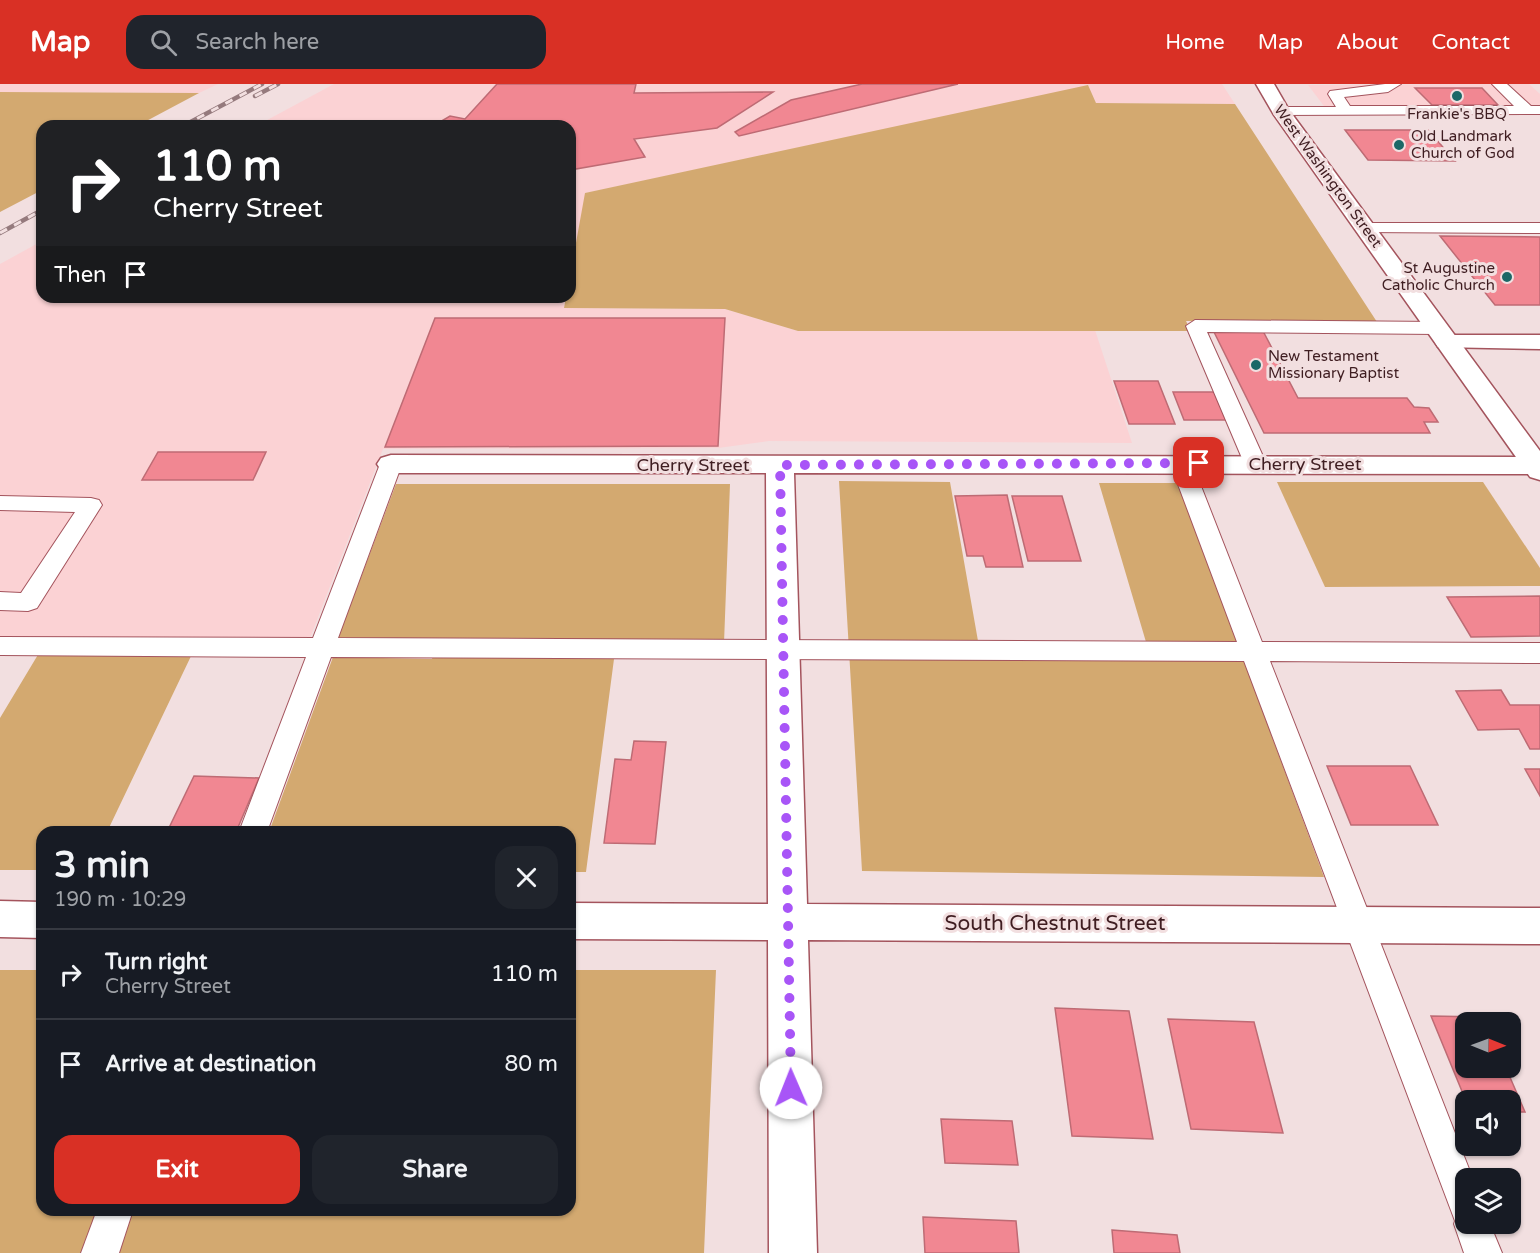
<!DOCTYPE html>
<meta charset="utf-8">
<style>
body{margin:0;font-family:"Varela Round",sans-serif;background:#20242c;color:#f1f3f6;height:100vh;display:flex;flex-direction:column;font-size:22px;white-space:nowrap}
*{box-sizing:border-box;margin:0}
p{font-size:20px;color:#9ea1a6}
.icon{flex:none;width:33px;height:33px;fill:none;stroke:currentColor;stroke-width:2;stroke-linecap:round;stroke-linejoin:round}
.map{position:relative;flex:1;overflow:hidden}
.details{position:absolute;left:36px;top:742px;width:540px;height:390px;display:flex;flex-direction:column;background:#171b24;border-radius:18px;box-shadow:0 2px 4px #0004}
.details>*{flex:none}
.hud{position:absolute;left:36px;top:36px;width:540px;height:183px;border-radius:18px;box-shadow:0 2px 4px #0004;background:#202124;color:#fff;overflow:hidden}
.needle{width:39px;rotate:91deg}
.fabs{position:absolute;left:1455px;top:928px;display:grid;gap:12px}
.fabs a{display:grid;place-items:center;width:66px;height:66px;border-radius:12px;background:#171b24;box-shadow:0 2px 4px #0004;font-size:30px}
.pin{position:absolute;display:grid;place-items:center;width:51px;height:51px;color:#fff;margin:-26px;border-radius:12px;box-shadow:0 3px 9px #0006}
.me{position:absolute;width:66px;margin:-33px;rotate:359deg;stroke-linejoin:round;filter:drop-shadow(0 0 4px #0008)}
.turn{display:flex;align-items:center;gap:21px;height:126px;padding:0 18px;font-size:27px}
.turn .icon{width:78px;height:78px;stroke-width:2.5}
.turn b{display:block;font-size:42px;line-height:51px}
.then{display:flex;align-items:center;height:57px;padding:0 18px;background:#0003;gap:12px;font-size:22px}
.round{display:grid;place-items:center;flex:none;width:63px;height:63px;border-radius:18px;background:#20242c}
.headline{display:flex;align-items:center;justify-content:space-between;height:102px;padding:0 18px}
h1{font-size:36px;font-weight:800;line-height:45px}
.cta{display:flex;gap:12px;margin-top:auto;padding:12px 18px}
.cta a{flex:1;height:69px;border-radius:18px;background:#d93025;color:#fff;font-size:24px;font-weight:800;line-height:69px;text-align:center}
.cta a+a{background:#20242c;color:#f1f3f6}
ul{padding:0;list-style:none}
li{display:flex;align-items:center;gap:18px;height:90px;padding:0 18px;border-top:2px solid #363941}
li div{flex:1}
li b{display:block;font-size:22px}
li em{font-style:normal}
header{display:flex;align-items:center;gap:36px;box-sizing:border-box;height:84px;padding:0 30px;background:#d93025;color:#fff}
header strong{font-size:28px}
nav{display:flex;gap:33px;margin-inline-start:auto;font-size:21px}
.search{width:420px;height:54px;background:#20242c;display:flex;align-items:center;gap:15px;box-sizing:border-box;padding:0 21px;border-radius:18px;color:#9ea1a6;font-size:22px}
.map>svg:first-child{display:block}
</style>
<header>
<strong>Map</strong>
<div class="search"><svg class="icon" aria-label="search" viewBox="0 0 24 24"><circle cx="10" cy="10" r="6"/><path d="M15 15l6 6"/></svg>Search here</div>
<nav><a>Home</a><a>Map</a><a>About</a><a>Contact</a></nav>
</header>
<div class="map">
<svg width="1540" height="1169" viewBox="0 0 1540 1169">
<rect width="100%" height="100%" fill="#f2dfe0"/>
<g fill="#fbd2d4">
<polygon points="0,0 218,0 199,9 0,8"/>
<polygon points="334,0 1222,0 1235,20 1096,19 1088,2 586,109 570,192 570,42 256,42"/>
<polygon points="1529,0 1540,10 1540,26 1327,26 1308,1"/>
<polygon points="42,157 42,213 566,213 564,224 725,225 798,247 1095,246 1132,359 769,357 718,364 383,365 310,554 0,554 0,180"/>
</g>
<g fill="#d3a970">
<polygon points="1088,1 1096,19 1235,20 1377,238 1186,237 1191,247 798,247 725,225 564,224 566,213 570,213 570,192 585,109"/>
<polygon points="0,8 199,9 137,42 42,42 42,106 0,128"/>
<polygon points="839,397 950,398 978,557 1146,558 1099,399 1178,399 1324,793 862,787"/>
<polygon points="1277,398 1483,398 1540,484 1540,502 1325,503"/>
<polygon points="396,400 730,400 724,559 639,574 614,575 586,788 570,788 570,748 269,748 333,573 432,575 436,558 337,557"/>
<polygon points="39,569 192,570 107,748 42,748 42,786 0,786 0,634"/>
<polygon points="0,886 42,886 42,1126 570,1126 570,886 716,886 704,1169 0,1169"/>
</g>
<g fill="#f18792" stroke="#be6b74" stroke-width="1.5">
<polygon points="497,0 636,0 634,9 773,8 717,44 634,55 645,73 570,86 570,42 433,42 450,32 465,35"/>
<polygon points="862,0 958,0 739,52 735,48 791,16"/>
<polygon points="1415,4 1482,4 1498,21 1432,21"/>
<polygon points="1345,46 1428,46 1455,77 1368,76"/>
<polygon points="1440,152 1540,153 1540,221 1495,221"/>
<polygon points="435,234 725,234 718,362 385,363"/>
<polygon points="1263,247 1298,314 1407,314 1414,323 1429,324 1438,338 1424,338 1430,349 1264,349 1214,248"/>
<polygon points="1114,297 1158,297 1175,340 1129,340"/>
<polygon points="1173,308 1217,308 1230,336 1184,336"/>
<polygon points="158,368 266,368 253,396 142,396"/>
<polygon points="1007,411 1023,483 986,483 983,472 967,472 955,412"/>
<polygon points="1012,412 1062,412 1081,477 1028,477"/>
<polygon points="1540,512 1540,552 1471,553 1447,513"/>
<polygon points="1501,606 1510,621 1540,621 1540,665 1530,665 1519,645 1478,646 1456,607"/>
<polygon points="634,657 666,658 655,760 604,759 615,675 631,676"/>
<polygon points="1327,682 1410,682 1438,741 1351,741"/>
<polygon points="1525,685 1540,685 1540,712"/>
<polygon points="194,692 259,694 236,748 167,748"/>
<polygon points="1055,924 1129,927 1153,1055 1072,1052"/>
<polygon points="1431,932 1483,933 1486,939 1466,939 1466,984 1506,984 1525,1028 1510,1028 1510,1017 1466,1017"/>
<polygon points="1168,935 1254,938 1283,1049 1191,1045"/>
<polygon points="941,1035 1012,1037 1018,1081 945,1079"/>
<polygon points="923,1133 1016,1137 1019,1169 925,1169"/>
<polygon points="1112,1146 1177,1151 1180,1169 1114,1169"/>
</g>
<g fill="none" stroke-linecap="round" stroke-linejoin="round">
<defs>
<g id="lane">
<polygon points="1385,0 1401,0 1388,8 1344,13 1350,22 1514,22 1492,0 1507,0 1531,22 1540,22 1540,30 1281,31 1274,27 1281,23 1336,23 1328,10 1330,7"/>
<polygon points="1366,139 1540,139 1540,149 1360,148 1358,144"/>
<polygon points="1195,236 1437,238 1446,244 1437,250 1207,248 1266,379 1263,384 1247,384 1244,379 1186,242"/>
<polygon points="1181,372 1189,374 1192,379 1262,558 1540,559 1540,579 1270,577 1473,1095 1466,1095 1466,1140 1490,1140 1502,1169 1464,1169 1454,1140 1455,1137 1244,577 331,573 267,748 239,748 306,573 0,571 0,553 313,554 380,380 383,375 399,375 402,380 338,554 1237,558 1170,379 1173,374"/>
<polygon points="0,412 91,414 99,416 102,421 37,524 28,527 0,526 0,508 21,509 75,428 0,426"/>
<polygon points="97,1126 133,1126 119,1169 81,1169"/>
</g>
<g id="street">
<polygon points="1447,251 1540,251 1540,265 1438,263 1435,258 1438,253"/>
<polygon points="391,371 1540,373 1540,389 1536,390 794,389 807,820 1540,824 1540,860 808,856 817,1169 769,1169 768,856 570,855 570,819 768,820 766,389 391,389 381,386 377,380 381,374"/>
<polygon points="0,817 42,818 42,854 0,853"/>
</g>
<polygon id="secondary" points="1256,0 1274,0 1289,26 1540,367 1540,396 1530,393 1274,31"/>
</defs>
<use href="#lane" stroke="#a4545d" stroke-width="2"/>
<use href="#street" stroke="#a4545d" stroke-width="3"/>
<use href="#secondary" stroke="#a4545d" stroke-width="3"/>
<use href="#lane" fill="#fff" fill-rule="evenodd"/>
<use href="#street" fill="#fff" fill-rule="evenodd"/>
<use href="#secondary" fill="#fff" fill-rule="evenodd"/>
<defs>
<g id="rail">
<polyline points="255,12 278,0"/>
<polyline points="183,42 262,0"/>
<polyline points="0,149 42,126"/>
</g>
</defs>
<use href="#rail" stroke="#957a7d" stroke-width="4.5"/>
<use href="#rail" stroke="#f2dfe0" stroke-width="3" stroke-dasharray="8" stroke-linecap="butt"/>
</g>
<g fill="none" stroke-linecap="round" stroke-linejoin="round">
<polyline stroke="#a855f7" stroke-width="10" stroke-dasharray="0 18" points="791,1004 780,381 1199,379"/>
</g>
<g fill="#1b6867" stroke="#f2dfe0" stroke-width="2">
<circle cx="1457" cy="12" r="6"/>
<circle cx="1399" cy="61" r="6"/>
<circle cx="1507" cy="193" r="6"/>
<circle cx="1256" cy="281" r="6"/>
</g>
<g text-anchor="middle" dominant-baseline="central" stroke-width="6" stroke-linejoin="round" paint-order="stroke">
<g font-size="15" fill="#3f1d21" stroke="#f2dfe0" text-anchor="start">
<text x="1457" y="30" text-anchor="middle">Frankie's BBQ</text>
<text x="1411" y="52">Old Landmark<tspan x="1411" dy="17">Church of God</tspan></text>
<text x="1495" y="184" text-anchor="end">St Augustine<tspan x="1495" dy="17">Catholic Church</tspan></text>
<text x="1268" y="272">New Testament<tspan x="1268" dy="17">Missionary Baptist</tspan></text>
</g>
<g font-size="15" fill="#3f1d21" stroke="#f2dfe0">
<text transform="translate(1328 92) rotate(54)">West Washington Street</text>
</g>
<g font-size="18" fill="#3f1d21" stroke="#f2dfe0">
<text x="1305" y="380">Cherry Street</text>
<text x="693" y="381">Cherry Street</text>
</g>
<g font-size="21" fill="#3f1d21" stroke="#f2dfe0">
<text x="1055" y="839">South Chestnut Street</text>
</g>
</g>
</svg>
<div class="fabs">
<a><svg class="needle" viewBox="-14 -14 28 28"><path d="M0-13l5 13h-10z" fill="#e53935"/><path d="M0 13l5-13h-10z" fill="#9ea1a6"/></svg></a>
<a><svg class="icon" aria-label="sound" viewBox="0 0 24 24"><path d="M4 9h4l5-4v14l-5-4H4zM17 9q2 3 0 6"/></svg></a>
<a><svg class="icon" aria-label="layers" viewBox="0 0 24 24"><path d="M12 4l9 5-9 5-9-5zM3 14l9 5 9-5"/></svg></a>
</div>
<div class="pin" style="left:1199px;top:379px;background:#d93025"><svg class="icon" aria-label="arrive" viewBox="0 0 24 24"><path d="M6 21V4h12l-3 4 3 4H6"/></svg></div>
<svg class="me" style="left:791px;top:1004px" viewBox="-20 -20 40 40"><circle r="19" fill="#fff"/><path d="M0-13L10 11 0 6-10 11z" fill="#a855f7"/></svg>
<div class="hud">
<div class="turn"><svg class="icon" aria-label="right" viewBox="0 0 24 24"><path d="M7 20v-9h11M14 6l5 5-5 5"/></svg><div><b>110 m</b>Cherry Street</div></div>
<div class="then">Then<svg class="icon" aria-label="arrive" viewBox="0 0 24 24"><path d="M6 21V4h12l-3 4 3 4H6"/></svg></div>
</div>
<section class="details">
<div class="headline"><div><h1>3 min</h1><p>190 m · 10:29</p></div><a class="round"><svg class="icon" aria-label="close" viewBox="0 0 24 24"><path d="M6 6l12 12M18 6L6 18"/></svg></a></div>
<ul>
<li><svg class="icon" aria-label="right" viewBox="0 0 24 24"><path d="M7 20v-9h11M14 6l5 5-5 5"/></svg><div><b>Turn right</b><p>Cherry Street</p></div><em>110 m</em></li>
<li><svg class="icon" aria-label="arrive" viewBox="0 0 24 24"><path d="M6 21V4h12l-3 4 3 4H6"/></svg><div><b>Arrive at destination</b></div><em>80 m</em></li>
</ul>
<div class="cta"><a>Exit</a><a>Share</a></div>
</section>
</div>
